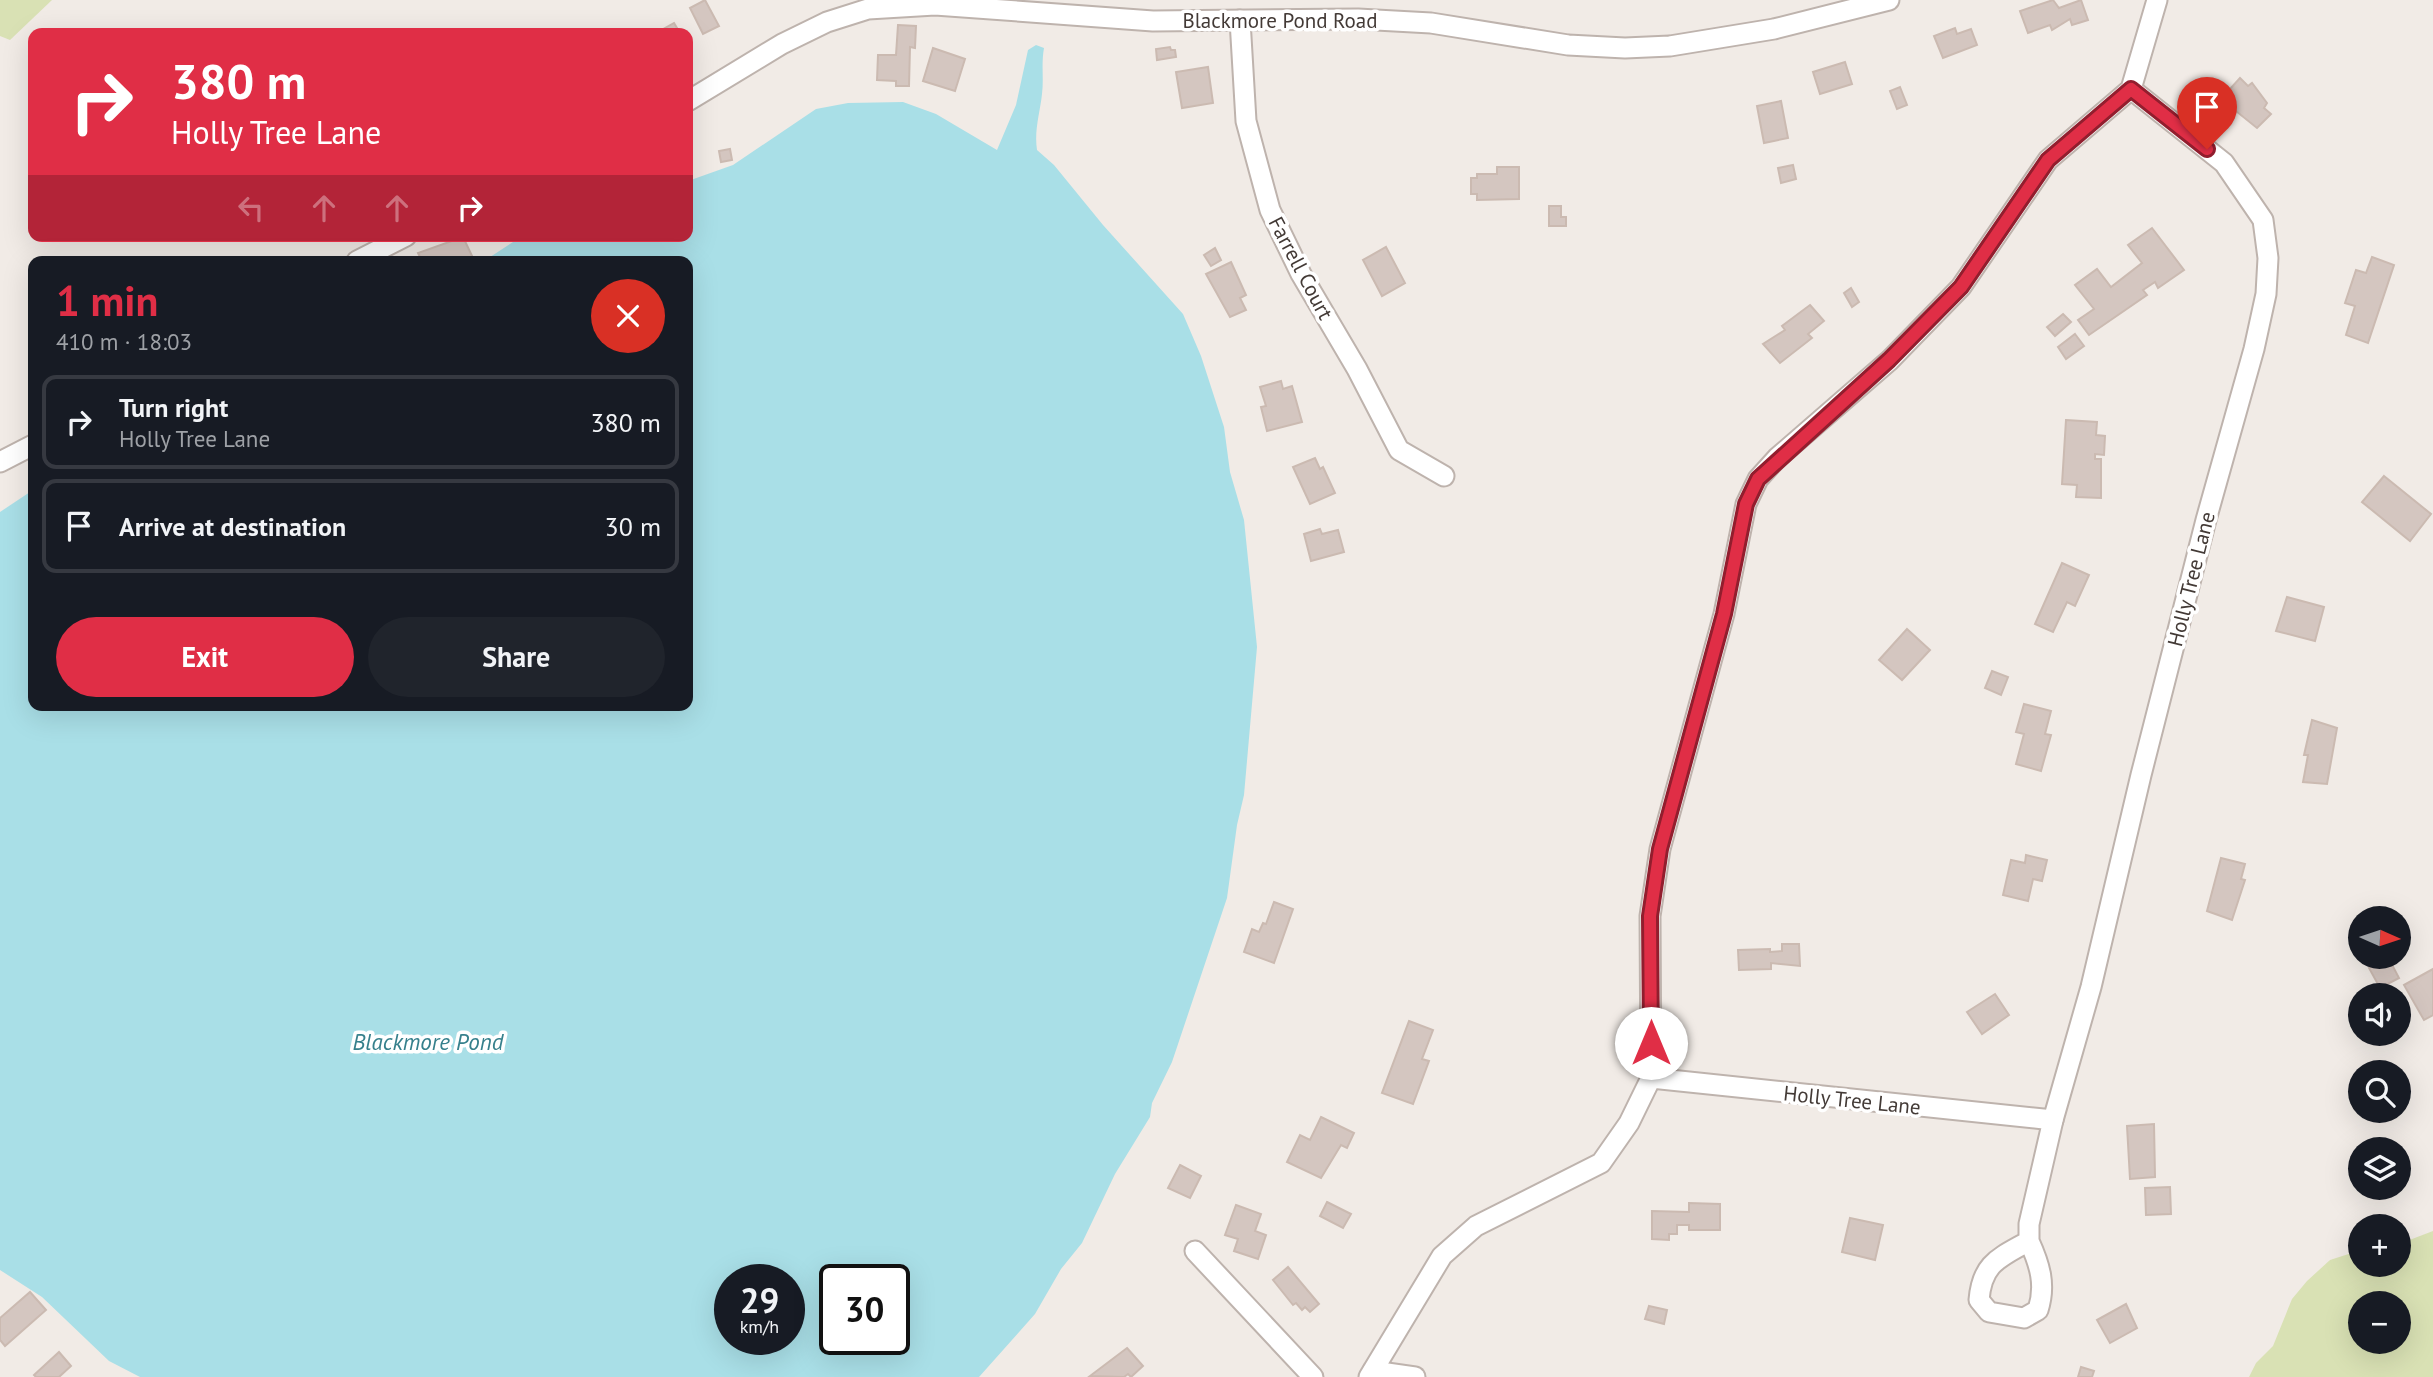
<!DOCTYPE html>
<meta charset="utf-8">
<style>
body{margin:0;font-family:"PT Sans",sans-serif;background:#20242c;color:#f1f3f6;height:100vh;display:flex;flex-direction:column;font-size:26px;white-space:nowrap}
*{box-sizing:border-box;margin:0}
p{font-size:23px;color:#9ea1a6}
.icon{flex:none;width:38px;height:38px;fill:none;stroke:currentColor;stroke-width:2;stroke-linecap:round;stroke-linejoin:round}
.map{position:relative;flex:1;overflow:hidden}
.sheet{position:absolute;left:28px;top:256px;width:665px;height:455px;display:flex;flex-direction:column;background:#171b24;border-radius:14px;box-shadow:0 7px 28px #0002}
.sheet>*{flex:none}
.hud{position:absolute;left:28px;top:28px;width:665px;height:214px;border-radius:14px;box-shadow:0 7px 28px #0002;background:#e02e46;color:#fff;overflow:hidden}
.needle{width:46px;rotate:93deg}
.tools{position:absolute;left:2348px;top:906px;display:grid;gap:14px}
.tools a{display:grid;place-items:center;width:63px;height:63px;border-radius:50%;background:#171b24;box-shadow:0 7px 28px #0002;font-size:35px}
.speed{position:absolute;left:714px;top:1264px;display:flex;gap:14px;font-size:35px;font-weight:700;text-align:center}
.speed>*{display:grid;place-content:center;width:91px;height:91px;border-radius:50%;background:#171b24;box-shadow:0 7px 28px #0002;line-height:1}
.speed small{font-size:18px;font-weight:400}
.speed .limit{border:4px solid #111;border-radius:10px;background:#fff;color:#111}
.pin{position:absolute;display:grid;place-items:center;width:60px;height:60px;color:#fff;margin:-72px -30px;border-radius:50% 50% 50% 0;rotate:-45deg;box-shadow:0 0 7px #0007}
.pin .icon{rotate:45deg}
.me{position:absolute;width:77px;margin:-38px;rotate:0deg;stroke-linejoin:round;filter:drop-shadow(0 0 5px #0008)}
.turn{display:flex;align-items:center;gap:24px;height:147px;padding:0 28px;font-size:32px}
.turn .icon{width:91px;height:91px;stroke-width:2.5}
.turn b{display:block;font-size:49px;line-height:60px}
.lanes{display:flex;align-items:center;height:66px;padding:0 28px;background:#0003;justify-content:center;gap:35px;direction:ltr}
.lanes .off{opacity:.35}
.round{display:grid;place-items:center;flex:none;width:74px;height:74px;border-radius:37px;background:#20242c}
.headline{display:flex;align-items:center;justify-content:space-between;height:119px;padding:0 28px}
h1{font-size:42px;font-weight:800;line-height:52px;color:#e02e46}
.primary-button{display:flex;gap:14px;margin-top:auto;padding:14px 28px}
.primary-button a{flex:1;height:80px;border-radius:42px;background:#e02e46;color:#fff;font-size:28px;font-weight:800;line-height:80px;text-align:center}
.primary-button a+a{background:#20242c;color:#f1f3f6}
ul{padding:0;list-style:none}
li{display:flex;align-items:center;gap:21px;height:94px;margin:0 14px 10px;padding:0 14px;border:4px solid #363941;border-radius:14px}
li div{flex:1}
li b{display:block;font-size:26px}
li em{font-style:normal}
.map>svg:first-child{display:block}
</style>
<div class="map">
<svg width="2433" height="1377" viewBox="0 0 2433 1377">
<rect width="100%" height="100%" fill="#f1ebe6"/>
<g fill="#d9e1b4" fill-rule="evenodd">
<polygon points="0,0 52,0 10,40 0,36"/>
<path d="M 2433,1231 L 2433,1377 L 2249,1377 L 2256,1363 L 2273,1346 L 2292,1299 L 2307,1281 L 2330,1260 L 2361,1250 L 2361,1265 L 2399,1265 L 2399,1244 ZM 2361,1304 L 2399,1304 L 2399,1342 L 2361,1342 Z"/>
</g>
<path fill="#a9dfe7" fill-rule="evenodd" d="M 1036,45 L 1044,48 C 1041,65 1044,78 1042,94 C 1040,113 1034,130 1037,150 L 1054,165 L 1103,225 L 1183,314 L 1201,356 L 1224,427 L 1230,472 L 1244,520 L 1257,647 L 1244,795 L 1237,825 L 1227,898 L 1172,1062 L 1152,1103 L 1150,1117 L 1115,1174 L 1082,1243 L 1061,1269 L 1035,1314 L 979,1377 L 140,1377 L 109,1361 L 42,1297 L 0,1270 L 0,512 L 33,490 L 33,705 L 688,705 L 688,261 L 484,261 L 513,242 L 529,236 L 688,236 L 688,181 L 733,165 L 816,109 L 848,103 L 903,102 L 936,114 L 997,150 L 1016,105 L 1028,50 ZM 789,1279 L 789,1339 L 730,1339 L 730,1279 ZM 835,1279 L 894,1279 L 894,1339 L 835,1339 Z"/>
<g fill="#d4c6c0" stroke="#cbbab1" stroke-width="2">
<polygon points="705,0 719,26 703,34 690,8"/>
<polygon points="2053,0 2059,8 2081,0 2088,20 2072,25 2070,19 2052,30 2050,25 2028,33 2020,11"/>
<polygon points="674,23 680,33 656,33"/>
<polygon points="898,25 916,26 915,48 910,47 909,86 896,86 896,81 877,80 878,55 896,55"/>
<polygon points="1955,28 1957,34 1971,29 1977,45 1943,58 1934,36"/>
<polygon points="1170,47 1171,50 1175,50 1176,57 1157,60 1156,49"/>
<polygon points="933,48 965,59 955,91 923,81"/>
<polygon points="1845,62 1852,84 1820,94 1813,72"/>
<polygon points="1208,67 1213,103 1182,108 1176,72"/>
<polygon points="2240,78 2248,86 2252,83 2267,103 2264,108 2271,114 2257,128 2221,99"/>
<polygon points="1900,87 1907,105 1897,109 1890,91"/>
<polygon points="1781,101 1788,138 1764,143 1757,106"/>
<polygon points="730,149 732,160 721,162 719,151"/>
<polygon points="1793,165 1796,179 1781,183 1778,168"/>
<polygon points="1497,167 1519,167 1519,199 1477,200 1477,194 1471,194 1471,178 1477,178 1477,174 1497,174"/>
<polygon points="1549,206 1561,206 1561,217 1566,217 1566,226 1549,226"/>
<polygon points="2152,228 2184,270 2158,288 2155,282 2143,290 2147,295 2089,335 2078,320 2094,309 2075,285 2097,269 2111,287 2142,263 2128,245"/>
<polygon points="463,237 473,258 467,261 422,261 418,253"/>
<polygon points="1386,247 1405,283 1382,296 1363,260"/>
<polygon points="1215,248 1221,260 1211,266 1204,255"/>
<polygon points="2372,257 2394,265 2368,343 2346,335 2355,306 2345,303 2356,270 2366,273"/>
<polygon points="1231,262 1246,295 1240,298 1246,310 1230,317 1206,274"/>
<polygon points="1851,288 1859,302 1852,307 1844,293"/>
<polygon points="1810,305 1824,321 1808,334 1812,338 1780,363 1763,344 1785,330 1782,326"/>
<polygon points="2063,314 2071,322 2055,336 2047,327"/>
<polygon points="2075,334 2084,346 2066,359 2058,347"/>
<polygon points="1281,381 1283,389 1292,386 1302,422 1267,431 1261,407 1266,406 1260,387"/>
<polygon points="2066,420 2097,422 2096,435 2105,436 2104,455 2095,454 2095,459 2101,459 2101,498 2076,497 2077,485 2062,484"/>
<polygon points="1315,458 1320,469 1323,467 1335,493 1310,504 1293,467"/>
<polygon points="2384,476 2431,514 2410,541 2362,502"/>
<polygon points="1320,529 1322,534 1338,530 1344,552 1311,561 1304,534"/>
<polygon points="2062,563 2089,575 2075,606 2067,602 2053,632 2035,624"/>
<polygon points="2287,597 2324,607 2315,641 2276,631"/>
<polygon points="1907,629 1930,650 1902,680 1879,660"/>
<polygon points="1992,671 2008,677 2001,695 1985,688"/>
<polygon points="2024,704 2051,711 2045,734 2051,735 2041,771 2016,764 2024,734 2016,732"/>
<polygon points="2312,720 2337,728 2327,784 2303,782 2308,755 2304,755"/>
<polygon points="2026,855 2047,860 2042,881 2033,879 2028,901 2003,895 2011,860 2025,863"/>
<polygon points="2221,858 2245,864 2241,879 2245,880 2232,920 2207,911"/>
<polygon points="1274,902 1293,909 1274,963 1244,952 1252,929 1259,932 1263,923 1266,924"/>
<polygon points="1782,944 1799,944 1800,966 1771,963 1771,969 1739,970 1738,950 1770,949 1770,952 1782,951"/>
<polygon points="2388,957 2399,978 2380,988 2369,968"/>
<polygon points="2433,969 2433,1015 2424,1020 2404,985"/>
<polygon points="1995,994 2009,1015 1982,1034 1967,1012"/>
<polygon points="1409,1021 1433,1030 1422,1059 1429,1061 1413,1104 1382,1093"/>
<polygon points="1321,1117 1354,1133 1347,1148 1341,1145 1321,1178 1287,1162 1300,1135 1310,1140"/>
<polygon points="2154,1124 2155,1177 2130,1179 2127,1126"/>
<polygon points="1180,1165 1201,1176 1190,1198 1168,1188"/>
<polygon points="2170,1187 2171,1214 2146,1215 2145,1188"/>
<polygon points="1327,1202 1351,1214 1343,1228 1320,1216"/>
<polygon points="1689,1203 1720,1204 1720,1230 1689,1230 1689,1225 1677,1225 1677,1234 1669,1234 1669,1240 1652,1239 1652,1211 1689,1212"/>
<polygon points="1236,1205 1261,1214 1255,1231 1266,1235 1258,1259 1234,1251 1238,1239 1225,1235"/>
<polygon points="1850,1218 1883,1225 1875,1260 1842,1252"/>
<polygon points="1288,1267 1319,1304 1310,1312 1305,1307 1302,1310 1296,1303 1293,1305 1273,1280"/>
<polygon points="30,1292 46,1310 5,1346 0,1340 0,1318"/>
<polygon points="2126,1304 2137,1328 2110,1343 2097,1320"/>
<polygon points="1649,1306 1667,1310 1664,1324 1645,1319"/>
<polygon points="1127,1348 1143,1366 1131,1377 1128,1374 1124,1377 1090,1376"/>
<polygon points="59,1352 71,1366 59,1377 36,1377 34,1375"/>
<polygon points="2081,1367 2094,1371 2092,1377 2078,1377"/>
</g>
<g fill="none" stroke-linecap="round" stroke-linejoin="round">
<defs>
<g id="street">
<polyline points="1240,20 1246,121 1270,210 1301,274 1357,369 1399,450 1444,476"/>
<polyline points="688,101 782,44 827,22 868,9 935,5 1153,21 1358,19 1431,23 1568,45 1625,48 1670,46 1774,29 1889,0"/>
<polyline points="357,261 406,236"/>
<polyline points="0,462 33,445"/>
<polyline points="1651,1078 2053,1120"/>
<path d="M 2029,1241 C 2040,1265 2046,1285 2038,1310 L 2024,1318 L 1989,1312 L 1979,1300 C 1982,1263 1999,1258 2029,1241 L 2029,1224 L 2053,1120 L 2091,987 L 2141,775 L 2206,520 L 2254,349 L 2266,294 L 2268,258 L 2263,220 L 2224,163 L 2131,89"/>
<polyline points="1195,1251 1313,1377"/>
<polyline points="1373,1371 1415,1377"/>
<polyline points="1369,1377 1442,1256 1476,1226 1601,1163 1629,1123 1651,1078 1650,916 1660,849 1724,614 1746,504 1758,479 1777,458 1890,360 1961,287 2048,160 2131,89 2157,0"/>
</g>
</defs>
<use href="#street" stroke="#beb3ad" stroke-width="23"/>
<use href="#street" stroke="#fff" stroke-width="19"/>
</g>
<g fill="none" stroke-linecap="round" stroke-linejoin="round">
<defs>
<polyline id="route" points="1651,1043 1650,916 1660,849 1724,614 1746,504 1758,479 1889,360 1961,287 2048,160 2131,89 2207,149"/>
</defs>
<use href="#route" stroke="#921e2e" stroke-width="18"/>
<use href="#route" stroke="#e02e46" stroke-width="12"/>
</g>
<g text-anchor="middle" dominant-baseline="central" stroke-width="7" stroke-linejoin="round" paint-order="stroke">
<g font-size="21" fill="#433a36" stroke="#fff">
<text x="1280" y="20">Blackmore Pond Road</text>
<text transform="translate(1301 268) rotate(62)">Farrell Court</text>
<text transform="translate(2191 579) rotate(-76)">Holly Tree Lane</text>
<text transform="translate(1852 1100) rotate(6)">Holly Tree Lane</text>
</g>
<g font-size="23" font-style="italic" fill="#36808c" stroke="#fff">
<text x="428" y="1041">Blackmore Pond</text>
</g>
</g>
</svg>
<div class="tools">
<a><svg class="needle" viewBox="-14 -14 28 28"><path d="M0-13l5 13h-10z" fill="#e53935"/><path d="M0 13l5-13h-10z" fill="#9ea1a6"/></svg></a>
<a><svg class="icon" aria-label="sound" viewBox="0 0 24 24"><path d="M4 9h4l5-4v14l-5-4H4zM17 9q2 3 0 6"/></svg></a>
<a><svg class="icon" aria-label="search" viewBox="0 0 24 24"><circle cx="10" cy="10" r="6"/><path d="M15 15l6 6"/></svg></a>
<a><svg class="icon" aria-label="layers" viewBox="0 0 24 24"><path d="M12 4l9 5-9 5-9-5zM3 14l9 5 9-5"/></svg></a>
<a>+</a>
<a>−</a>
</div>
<div class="speed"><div>29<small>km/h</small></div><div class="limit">30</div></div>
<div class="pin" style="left:2207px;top:149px;background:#d93025"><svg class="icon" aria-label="arrive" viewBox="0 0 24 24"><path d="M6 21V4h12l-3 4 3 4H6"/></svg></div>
<svg class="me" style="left:1651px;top:1043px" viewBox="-20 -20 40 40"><circle r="19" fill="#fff"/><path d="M0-13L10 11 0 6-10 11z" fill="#e02e46"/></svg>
<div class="hud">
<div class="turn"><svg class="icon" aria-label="right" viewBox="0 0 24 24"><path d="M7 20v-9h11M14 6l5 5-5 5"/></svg><div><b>380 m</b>Holly Tree Lane</div></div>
<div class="lanes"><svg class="icon off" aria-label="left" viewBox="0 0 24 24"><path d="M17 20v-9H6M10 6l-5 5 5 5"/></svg><svg class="icon off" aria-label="ahead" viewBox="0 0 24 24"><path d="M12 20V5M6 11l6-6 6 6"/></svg><svg class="icon off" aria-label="ahead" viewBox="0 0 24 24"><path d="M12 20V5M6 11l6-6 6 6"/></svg><svg class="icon" aria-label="right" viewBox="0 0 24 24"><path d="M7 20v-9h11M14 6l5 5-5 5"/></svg></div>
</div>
<section class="sheet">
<div class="headline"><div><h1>1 min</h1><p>410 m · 18:03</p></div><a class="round" style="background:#d93025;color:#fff"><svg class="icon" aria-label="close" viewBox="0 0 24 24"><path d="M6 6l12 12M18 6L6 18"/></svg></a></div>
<ul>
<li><svg class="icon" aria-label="right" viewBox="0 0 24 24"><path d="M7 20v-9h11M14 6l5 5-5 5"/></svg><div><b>Turn right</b><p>Holly Tree Lane</p></div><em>380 m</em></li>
<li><svg class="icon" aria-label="arrive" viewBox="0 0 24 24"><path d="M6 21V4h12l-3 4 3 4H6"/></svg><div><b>Arrive at destination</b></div><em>30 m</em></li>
</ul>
<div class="primary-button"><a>Exit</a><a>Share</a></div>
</section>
</div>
